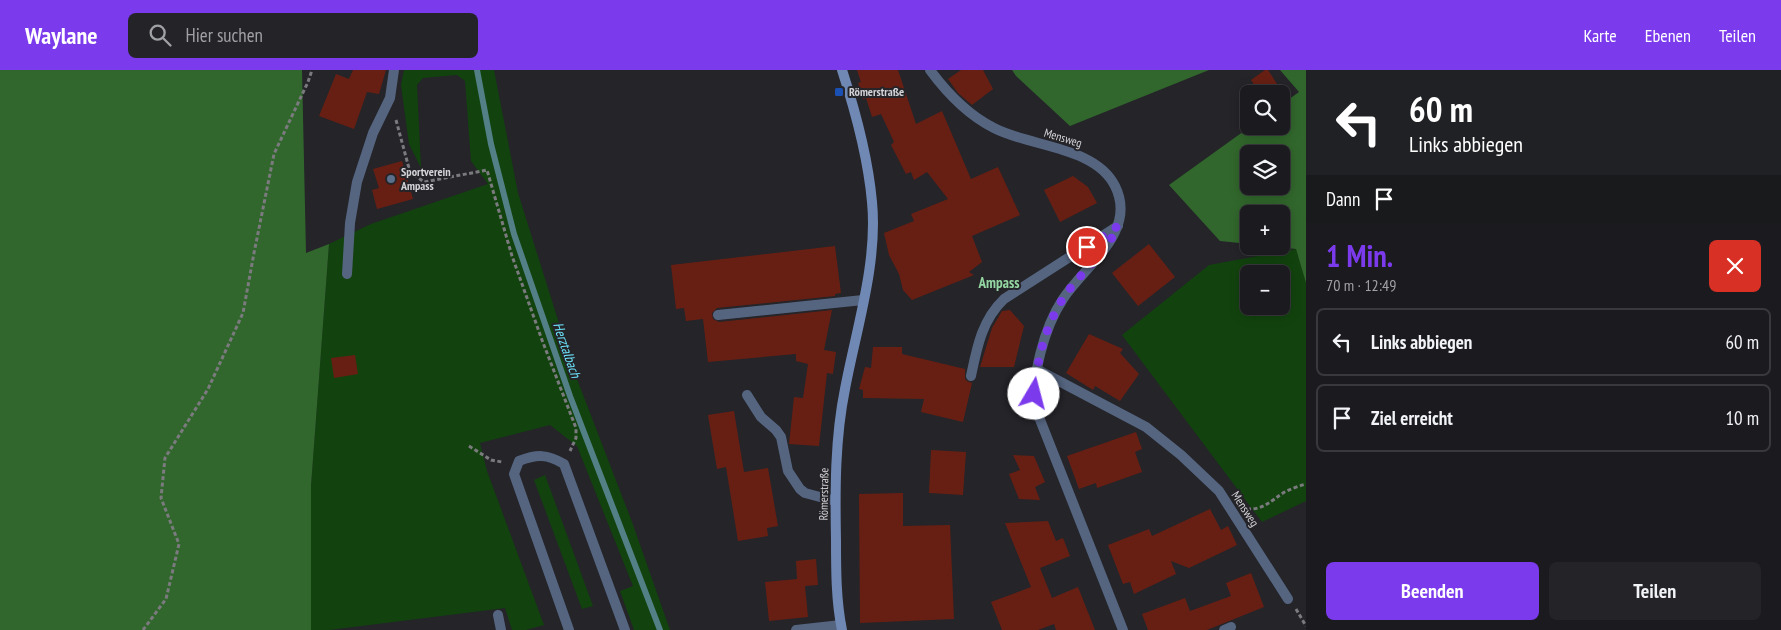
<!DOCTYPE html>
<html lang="de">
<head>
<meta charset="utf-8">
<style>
  :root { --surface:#1b1b1f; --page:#242428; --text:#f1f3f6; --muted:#a0a1a4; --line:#39393d; --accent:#7c3aed }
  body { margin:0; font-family:"PT Sans Narrow",sans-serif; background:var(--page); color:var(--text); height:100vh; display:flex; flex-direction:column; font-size:19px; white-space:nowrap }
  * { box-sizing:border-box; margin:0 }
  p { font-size:16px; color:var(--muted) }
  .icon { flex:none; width:28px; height:28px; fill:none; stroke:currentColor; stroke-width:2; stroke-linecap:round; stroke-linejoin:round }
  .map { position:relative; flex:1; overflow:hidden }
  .drawer { display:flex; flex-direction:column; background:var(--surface); width:475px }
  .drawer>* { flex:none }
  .top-card { background:#202124; color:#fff; overflow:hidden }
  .buttons { position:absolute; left:1240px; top:15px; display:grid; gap:10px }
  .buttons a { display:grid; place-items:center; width:50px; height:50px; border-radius:8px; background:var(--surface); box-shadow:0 2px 12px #0003,0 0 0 1px var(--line); font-size:25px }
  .pin { position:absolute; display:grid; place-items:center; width:42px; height:42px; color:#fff; margin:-21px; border:2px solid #fff; border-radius:50%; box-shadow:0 1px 5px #0007 }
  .me { position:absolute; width:55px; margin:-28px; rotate:8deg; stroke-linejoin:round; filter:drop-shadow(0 0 4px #0008) }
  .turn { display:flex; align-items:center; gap:18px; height:105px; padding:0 20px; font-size:22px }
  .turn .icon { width:65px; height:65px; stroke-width:2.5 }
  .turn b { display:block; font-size:35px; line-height:42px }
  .then { display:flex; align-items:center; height:48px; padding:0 20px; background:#0003; gap:10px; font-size:19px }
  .round { display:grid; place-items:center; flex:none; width:52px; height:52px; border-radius:8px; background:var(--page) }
  .head { display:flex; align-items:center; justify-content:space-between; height:85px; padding:0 20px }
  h1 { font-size:30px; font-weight:700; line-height:38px; color:var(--accent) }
  .cta { display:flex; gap:10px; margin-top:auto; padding:10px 20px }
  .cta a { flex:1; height:58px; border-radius:8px; background:var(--accent); color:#fff; font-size:20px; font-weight:700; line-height:58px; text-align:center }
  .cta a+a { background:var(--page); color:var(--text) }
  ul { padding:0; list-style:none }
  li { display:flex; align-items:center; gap:15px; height:68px; margin:0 10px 8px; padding:0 10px; border:2px solid var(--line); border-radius:8px }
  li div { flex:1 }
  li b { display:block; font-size:19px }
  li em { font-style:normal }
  header { display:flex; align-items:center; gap:30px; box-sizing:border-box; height:70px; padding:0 25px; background:var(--accent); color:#fff }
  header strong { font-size:24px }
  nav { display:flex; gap:28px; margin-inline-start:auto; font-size:18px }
  .search { width:350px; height:45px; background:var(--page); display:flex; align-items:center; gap:12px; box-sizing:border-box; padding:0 18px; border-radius:8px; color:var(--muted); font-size:19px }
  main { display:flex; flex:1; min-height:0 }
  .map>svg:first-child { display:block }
  .green { fill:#12430e; fill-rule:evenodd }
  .forest { fill:#31672c; fill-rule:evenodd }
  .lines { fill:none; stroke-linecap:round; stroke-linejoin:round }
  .stream { stroke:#537f87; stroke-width:6 }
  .building { fill:#681f13 }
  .path { stroke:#7b7b7f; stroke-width:3; stroke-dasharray:4 2.5; stroke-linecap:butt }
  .lane { stroke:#556580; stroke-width:10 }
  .street { stroke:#556580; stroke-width:10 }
  .secondary { stroke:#7088b4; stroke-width:10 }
  .route { stroke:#7c3aed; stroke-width:9; stroke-dasharray:0 16.2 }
  .transit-dot { fill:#1a4fb4; stroke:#242429; stroke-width:2 }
  .service-dot { fill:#5c6f8a; stroke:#242429; stroke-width:2 }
  .labels { text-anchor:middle; stroke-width:4; stroke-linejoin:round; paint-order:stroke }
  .poi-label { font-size:12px; font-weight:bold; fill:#d4d4d7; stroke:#242429; text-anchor:start }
  .street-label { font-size:12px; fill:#d4d4d7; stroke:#242429 }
  .water-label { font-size:14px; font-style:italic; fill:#6be0f6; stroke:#242429 }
  .quarter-label { font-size:15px; font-weight:bold; fill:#94d7a2; stroke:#242429 }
</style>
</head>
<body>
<header>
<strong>Waylane</strong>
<div class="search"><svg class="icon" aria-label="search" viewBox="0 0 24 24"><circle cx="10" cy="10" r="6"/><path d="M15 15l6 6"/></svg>Hier suchen</div>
<nav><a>Karte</a><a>Ebenen</a><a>Teilen</a></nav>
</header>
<main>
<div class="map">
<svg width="1306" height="560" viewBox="0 0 1306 560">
  <rect width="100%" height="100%" fill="#242429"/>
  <!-- green -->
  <g class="green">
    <path d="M 404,0 L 494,0 L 518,123 L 575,304 L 632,452 L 670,560 L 634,560 L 620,521 L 633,516 L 577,376 L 550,355 L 480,373 L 487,401 L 544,555 L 526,560 L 512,560 L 505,538 L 329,560 L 311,560 L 311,416 L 329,174 L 371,154 L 488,114 L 471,91 L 465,11 L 457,5 L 423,8 L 417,15 L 421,98 L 409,74 L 401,15 Z"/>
    <path d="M 1296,179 L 1306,213 L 1306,431 L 1262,452 L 1122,265 L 1209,195 ZM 1249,204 L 1281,204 L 1281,236 L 1249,236 Z"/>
    <path d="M 545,405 L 593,536 L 582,539 L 534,410 Z"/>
  </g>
  <!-- forest -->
  <g class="forest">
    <path d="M 0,0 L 302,0 L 306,183 L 329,174 L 311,416 L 311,560 L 0,560 Z"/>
    <path d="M 1012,0 L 1209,0 L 1070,56 L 1016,6 Z"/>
    <path d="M 1280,0 L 1306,0 L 1306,213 L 1296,179 L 1270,176 L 1281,176 L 1281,144 L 1249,144 L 1249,174 L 1220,171 L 1169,115 L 1251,56 L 1281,56 L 1281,35 L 1299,22 ZM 1249,84 L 1281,84 L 1281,116 L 1249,116 Z"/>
  </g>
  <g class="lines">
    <!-- stream -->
    <path class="stream" d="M 477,0 L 491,74 L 514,164 L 570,326 L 660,560"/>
  </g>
  <!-- building -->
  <g class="building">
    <path d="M 353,0 L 386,0 L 379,24 L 367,22 L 354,59 L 319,46 L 336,4 L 349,9 Z"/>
    <path d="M 857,0 L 898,0 L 916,54 L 942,41 L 971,109 L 998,97 L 1020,145 L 972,166 L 982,192 L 969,202 L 974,205 L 912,230 L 903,220 L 899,204 L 889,185 L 884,163 L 914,151 L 911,144 L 948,129 L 927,102 L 914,110 L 911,102 L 906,104 L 891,75 L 894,72 L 881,44 L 872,47 L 866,28 L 863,29 L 858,13 L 861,12 Z"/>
    <path d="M 961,0 L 983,0 L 993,19 L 972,35 L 958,23 L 948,9 Z"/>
    <path d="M 1265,0 L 1268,0 L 1277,14 L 1263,24 L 1260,24 L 1251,10 Z"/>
    <path d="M 402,91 L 413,129 L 377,139 L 372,120 L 379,118 L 373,99 Z"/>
    <path d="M 1073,106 L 1088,117 L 1097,133 L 1060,152 L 1044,120 Z"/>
    <path d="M 1149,174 L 1175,207 L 1138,236 L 1112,203 Z"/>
    <path d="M 835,176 L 841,223 L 835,224 L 835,226 L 717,238 L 712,243 L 713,249 L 719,252 L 832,240 L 824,280 L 836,282 L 833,304 L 827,303 L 819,376 L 789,374 L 794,327 L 803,328 L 808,294 L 796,291 L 796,284 L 708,292 L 703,249 L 686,251 L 684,238 L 676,239 L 671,195 Z"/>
    <path d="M 1010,240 L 1024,256 L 1014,297 L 980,297 L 992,258 L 1002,241 Z"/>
    <path d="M 1089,264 L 1123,279 L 1120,283 L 1139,304 L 1120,331 L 1095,316 L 1093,320 L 1066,303 Z"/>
    <path d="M 873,277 L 902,277 L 902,284 L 965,299 L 965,309 L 967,311 L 972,313 L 963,352 L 921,342 L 924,329 L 863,328 L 863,320 L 859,319 L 865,297 L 871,298 Z"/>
    <path d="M 355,285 L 358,304 L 334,308 L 331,288 Z"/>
    <path d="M 734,341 L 744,402 L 768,398 L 778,456 L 767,458 L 768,466 L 738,471 L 726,397 L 717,399 L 708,345 Z"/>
    <path d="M 1136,362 L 1142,379 L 1135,382 L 1142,402 L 1097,418 L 1096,413 L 1079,419 L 1067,386 Z"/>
    <path d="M 931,380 L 966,382 L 963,425 L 929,423 Z"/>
    <path d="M 1013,385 L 1034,386 L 1045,412 L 1035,417 L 1040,430 L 1019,429 L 1009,404 L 1020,400 Z"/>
    <path d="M 903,423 L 903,456 L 950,455 L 954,549 L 860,553 L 859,424 Z"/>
    <path d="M 1210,439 L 1221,460 L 1228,456 L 1237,475 L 1189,498 L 1171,491 L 1176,504 L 1134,524 L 1130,512 L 1123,514 L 1108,475 L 1149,459 L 1152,466 Z"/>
    <path d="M 1048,451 L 1056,471 L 1063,468 L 1070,486 L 1040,498 L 1052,528 L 1078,517 L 1095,560 L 1056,560 L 1054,554 L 1038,560 L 1002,560 L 991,532 L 1031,517 L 1005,453 Z"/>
    <path d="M 816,489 L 818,515 L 805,516 L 808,547 L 769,551 L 765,512 L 797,509 L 796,491 Z"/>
    <path d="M 1251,503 L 1264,537 L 1207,560 L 1148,560 L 1142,544 L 1185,528 L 1190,541 L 1231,526 L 1226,513 Z"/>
  </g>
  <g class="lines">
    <!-- path -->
    <g class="path">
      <path d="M 396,50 L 410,102 L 424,112 L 487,100 L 512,186 L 542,270 L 576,358 L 576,368 L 570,381"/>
      <path d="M 469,376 L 491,390 L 502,392"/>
      <path d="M 1247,439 C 1263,440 1271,431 1283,423 C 1290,419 1299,416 1306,414"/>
      <path d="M 1296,539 L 1306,556"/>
      <path d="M 143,560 L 166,529 L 179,474 L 161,428 L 165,388 L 208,319 L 243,243 L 254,183 L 274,84 L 308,12 L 312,0"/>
    </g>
    <!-- lane -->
    <g class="lane">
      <path d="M 718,245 L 863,230"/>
      <path d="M 971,306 C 977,277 982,250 1004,229 L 1118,156"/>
      <path d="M 747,325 L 761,347 L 776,360 L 781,367 L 788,401 L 800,419 L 805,423 L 835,431"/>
      <path d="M 498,545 L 501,560"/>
      <path d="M 1224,560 L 1231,557"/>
    </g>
    <!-- street -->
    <g class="street">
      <path d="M 930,0 C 947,23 968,45 994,58 C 1030,77 1095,76 1115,116 C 1138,162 1085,195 1063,229 C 1045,256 1029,310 1037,342 L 1123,560"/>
      <path d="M 347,204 L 350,153 L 357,112 L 373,63 L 390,28 L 394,0"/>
      <path d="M 1038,300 L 1146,357 L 1181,385 L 1219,421 L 1288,529"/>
      <path d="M 569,560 L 514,404 L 519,391 C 537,384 547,384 564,394 L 625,560"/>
      <path d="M 796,560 L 841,555"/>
    </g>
    <!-- secondary -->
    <path class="secondary" d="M 842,560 C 836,531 836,499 836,470 C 835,420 835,368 845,319 C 856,260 878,193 872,132 C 868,87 856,43 842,0"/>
  </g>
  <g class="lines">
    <!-- route -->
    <path class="route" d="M 1034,324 C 1037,288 1047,249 1069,220 C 1085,199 1107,181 1118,156 L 1087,177"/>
  </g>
  <!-- markers -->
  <rect class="transit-dot" x="834" y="17" width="10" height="10" rx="2.5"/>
  <circle class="service-dot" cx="391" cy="109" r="5"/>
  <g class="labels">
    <!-- poi labels -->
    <g class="poi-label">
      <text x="849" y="26">Römerstraße</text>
      <text x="401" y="106">Sportverein<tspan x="401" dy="14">Ampass</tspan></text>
    </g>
    <!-- street labels -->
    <g class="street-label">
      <text transform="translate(1063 68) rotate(17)" y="4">Mensweg</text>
      <text transform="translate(824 424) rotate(-89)" y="4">Römerstraße</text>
      <text transform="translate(1245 439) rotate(57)" y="4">Mensweg</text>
    </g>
    <!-- water labels -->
    <g class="water-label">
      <text transform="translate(567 280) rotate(71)" y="5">Herztalbach</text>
    </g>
    <!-- quarter labels -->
    <g class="quarter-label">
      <text x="999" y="218">Ampass</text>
    </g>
  </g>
</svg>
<div class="buttons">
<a><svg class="icon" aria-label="search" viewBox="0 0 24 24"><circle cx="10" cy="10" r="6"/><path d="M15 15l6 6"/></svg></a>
<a><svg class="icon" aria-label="layers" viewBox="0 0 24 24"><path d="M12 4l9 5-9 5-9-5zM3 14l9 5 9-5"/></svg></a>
<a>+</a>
<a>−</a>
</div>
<div class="pin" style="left:1087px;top:177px;background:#d93025"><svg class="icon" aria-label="arrive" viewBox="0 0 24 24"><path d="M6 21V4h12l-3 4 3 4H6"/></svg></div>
<svg class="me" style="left:1034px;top:324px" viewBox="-20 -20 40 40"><circle r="19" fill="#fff"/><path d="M0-13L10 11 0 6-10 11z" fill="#7c3aed"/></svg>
</div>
<section class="drawer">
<div class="top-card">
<div class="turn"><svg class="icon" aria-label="left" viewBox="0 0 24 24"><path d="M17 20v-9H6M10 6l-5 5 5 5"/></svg><div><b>60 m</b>Links abbiegen</div></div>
<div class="then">Dann<svg class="icon" aria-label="arrive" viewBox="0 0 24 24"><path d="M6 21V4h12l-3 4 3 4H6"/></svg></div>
</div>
<div class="head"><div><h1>1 Min.</h1><p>70 m · 12:49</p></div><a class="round" style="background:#d93025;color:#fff"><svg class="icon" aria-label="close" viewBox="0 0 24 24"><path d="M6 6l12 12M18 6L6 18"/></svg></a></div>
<ul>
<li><svg class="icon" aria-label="left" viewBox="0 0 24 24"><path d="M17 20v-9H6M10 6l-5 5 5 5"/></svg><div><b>Links abbiegen</b></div><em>60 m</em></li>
<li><svg class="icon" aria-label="arrive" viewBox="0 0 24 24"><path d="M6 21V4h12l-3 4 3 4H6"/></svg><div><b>Ziel erreicht</b></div><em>10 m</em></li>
</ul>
<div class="cta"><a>Beenden</a><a>Teilen</a></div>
</section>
</main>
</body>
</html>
